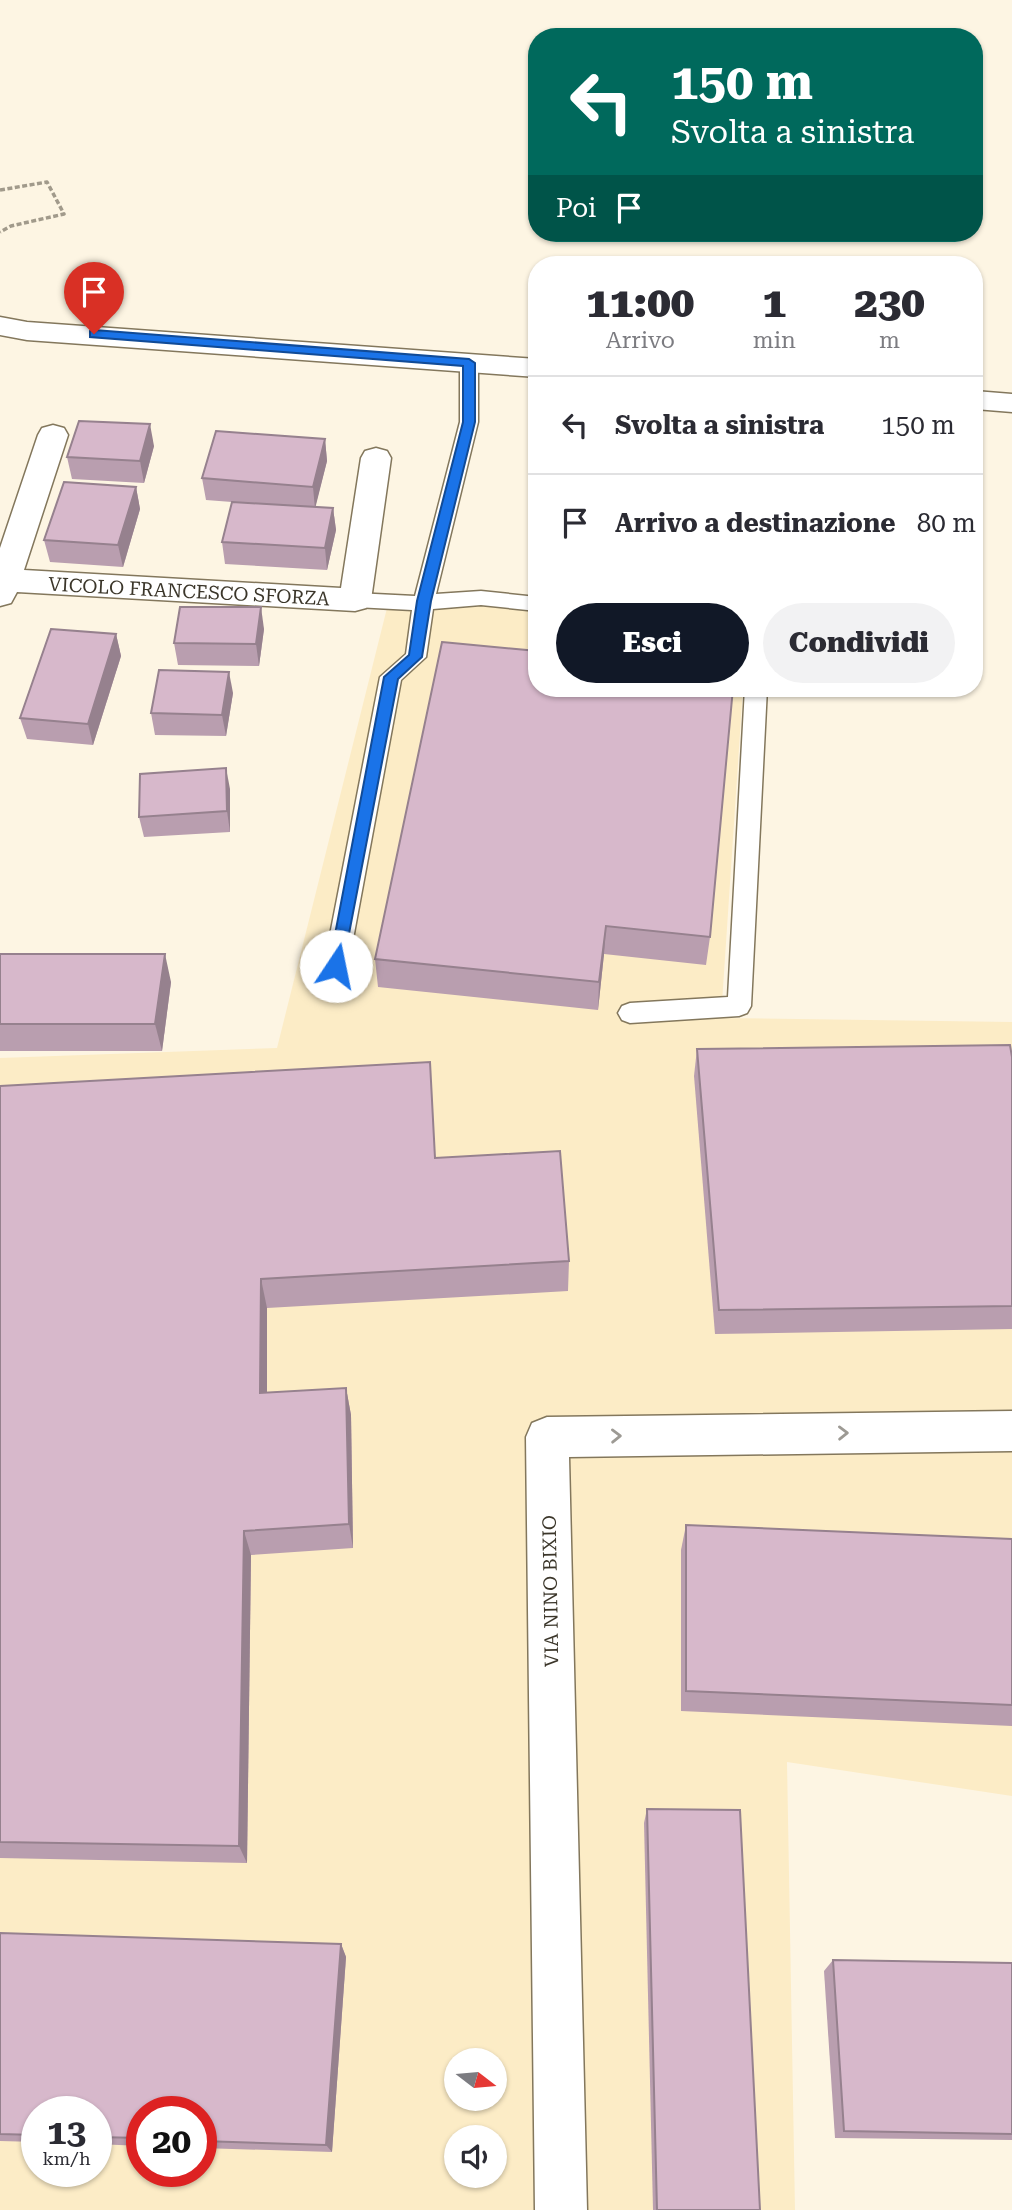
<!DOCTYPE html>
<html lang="it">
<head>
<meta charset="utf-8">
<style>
  :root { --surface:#fff; --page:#f2f2f3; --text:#2b2b33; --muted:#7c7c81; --line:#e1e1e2; --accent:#111827 }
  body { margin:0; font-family:"Roboto Serif",serif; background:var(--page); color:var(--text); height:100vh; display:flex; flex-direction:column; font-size:26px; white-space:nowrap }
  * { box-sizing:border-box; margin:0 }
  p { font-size:23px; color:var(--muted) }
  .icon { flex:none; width:38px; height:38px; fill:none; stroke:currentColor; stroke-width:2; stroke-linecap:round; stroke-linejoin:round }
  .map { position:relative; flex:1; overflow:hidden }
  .details { position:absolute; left:528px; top:256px; width:455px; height:441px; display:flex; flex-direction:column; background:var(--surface); border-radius:28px; box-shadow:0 2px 5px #0004 }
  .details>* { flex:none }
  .guide { position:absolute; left:528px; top:28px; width:455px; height:214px; border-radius:28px; box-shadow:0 2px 5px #0004; background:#00695c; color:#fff; overflow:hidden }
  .needle { width:46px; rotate:106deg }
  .controls { position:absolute; left:444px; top:2048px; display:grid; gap:14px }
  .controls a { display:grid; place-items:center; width:63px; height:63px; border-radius:50%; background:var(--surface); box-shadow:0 2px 5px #0004; font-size:35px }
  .speed { position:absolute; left:21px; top:2096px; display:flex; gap:14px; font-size:35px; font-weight:700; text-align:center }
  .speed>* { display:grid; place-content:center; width:91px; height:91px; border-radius:50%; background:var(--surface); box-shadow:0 2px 5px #0004; line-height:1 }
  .speed small { font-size:18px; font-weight:400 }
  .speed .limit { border:10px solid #d22; background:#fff; color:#111 }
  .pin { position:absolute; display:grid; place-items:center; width:60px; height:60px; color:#fff; margin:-72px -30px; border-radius:50% 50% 50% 0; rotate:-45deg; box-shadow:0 0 7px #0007 }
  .pin .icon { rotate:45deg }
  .me { position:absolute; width:77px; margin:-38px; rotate:11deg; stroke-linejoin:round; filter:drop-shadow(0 0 5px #0008) }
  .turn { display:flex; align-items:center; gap:24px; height:147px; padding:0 28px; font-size:32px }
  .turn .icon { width:91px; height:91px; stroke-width:2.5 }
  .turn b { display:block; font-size:49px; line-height:60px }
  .then { display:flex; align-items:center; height:66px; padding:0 28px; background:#0003; gap:14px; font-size:26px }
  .eta { display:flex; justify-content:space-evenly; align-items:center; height:119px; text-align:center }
  .eta b { font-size:42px; font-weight:800; line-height:49px }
  .primary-button { display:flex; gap:14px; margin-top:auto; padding:14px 28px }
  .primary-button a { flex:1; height:80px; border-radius:42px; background:var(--accent); color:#fff; font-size:28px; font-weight:800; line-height:80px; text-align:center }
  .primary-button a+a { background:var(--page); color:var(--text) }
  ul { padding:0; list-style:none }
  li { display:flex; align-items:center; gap:21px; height:98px; padding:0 28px; border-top:2px solid var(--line) }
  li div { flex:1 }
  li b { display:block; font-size:26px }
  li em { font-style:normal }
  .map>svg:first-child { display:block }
  .built { fill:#fcecc6; fill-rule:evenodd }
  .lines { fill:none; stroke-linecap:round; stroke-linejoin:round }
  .service-casing { stroke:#83775c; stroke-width:3 }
  .minor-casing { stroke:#83775c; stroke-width:3 }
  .tertiary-casing { stroke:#83775c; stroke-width:3 }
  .path { stroke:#a19a8b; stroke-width:3.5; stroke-dasharray:5 2.5; stroke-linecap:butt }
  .service { fill:#fff; fill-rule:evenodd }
  .minor { fill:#fff; fill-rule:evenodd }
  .tertiary { fill:#fff; fill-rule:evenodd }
  .wall { fill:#b99eaf }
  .shaded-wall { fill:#96818e }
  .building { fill:#d7b8cb; stroke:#96818e; stroke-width:2 }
  .oneway { stroke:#9d9a94 }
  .route { fill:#1a73e8; stroke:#114b97; stroke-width:2 }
  .labels { text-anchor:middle; stroke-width:5; stroke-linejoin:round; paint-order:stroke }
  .street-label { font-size:19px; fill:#3b362a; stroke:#fff }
</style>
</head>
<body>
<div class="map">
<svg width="1012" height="2210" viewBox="0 0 1012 2210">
  <rect width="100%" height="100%" fill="#fdf5e3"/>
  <!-- built -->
  <path class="built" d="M 390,596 L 537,609 L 537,688 L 743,688 L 721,1018 L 1012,1022 L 1012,1796 L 787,1762 L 795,2210 L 0,2210 L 0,1058 L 277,1048 ZM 457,2060 L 495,2060 L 495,2098 L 457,2098 ZM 37,2112 L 96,2112 L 96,2172 L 37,2172 ZM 142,2112 L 201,2112 L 201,2172 L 142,2172 ZM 457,2137 L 495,2137 L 495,2175 L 457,2175 Z"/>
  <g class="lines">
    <!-- service casing -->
    <g class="service-casing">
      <g id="service">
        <path d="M 469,357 L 478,363 L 478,422 L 436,594 L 481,591 L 537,597 L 537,611 L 481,605 L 433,609 L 426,657 L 401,680 L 348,966 L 344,973 L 336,975 L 328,973 L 324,966 L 380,677 L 406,654 L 412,610 L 355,607 L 345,600 L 355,593 L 415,596 L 460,422 L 460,363 Z"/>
        <path d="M 745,688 L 767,688 L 751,1006 L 747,1013 L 739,1016 L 630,1023 L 622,1020 L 618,1013 L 622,1006 L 630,1003 L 728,997 Z"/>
      </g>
    </g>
    <!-- minor casing -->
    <g class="minor-casing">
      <g id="minor">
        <path d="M 53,425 L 64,428 L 68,435 L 24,570 L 341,588 L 361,458 L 365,451 L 376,448 L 387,451 L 391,458 L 371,600 L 366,608 L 355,611 L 17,592 L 11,603 L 0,606 L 0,548 L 38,435 L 42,428 Z"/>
        <path d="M 1012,1411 L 1012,1451 L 569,1457 L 587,2210 L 535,2210 L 526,1437 L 532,1423 L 547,1417 Z"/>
      </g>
    </g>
    <!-- tertiary casing -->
    <g class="tertiary-casing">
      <g id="tertiary">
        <path d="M 0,317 L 27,322 L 537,359 L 537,377 L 27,340 L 0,335 Z"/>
        <path d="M 975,391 L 1012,394 L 1012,412 L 975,409 Z"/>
      </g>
    </g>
    <!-- path -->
    <path class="path" d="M 0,190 L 47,182 L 64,214 L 11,226 L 0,232"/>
    <!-- service -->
    <use href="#service" class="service"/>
    <!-- minor -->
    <use href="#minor" class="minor"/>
    <!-- tertiary -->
    <use href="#tertiary" class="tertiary"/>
  </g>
  <!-- wall -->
  <g class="wall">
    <path d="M 325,439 L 327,461 L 315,507 L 333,508 L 336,530 L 327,570 L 225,564 L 222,542 L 232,502 L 206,500 L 202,478 Z"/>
    <path d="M 154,446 L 144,483 L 72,479 L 67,457 Z"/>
    <path d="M 136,487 L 140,509 L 123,567 L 50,562 L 44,540 Z"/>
    <path d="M 264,629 L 259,666 L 178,665 L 174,643 Z"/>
    <path d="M 116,634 L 121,656 L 93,745 L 27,739 L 20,718 Z"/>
    <path d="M 537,651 L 710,937 L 706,965 L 604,954 L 598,1010 L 378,987 L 375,959 Z"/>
    <path d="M 233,693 L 226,736 L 155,735 L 151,713 Z"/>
    <path d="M 230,789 L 230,832 L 144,837 L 139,817 Z"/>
    <path d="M 0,954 L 171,982 L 162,1051 L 0,1051 Z"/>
    <path d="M 697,1049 L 1012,1057 L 1012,1329 L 715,1334 L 694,1076 Z"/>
    <path d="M 0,1086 L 435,1158 L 569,1261 L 568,1291 L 267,1308 L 267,1393 L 346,1388 L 351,1415 L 353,1548 L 251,1555 L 247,1863 L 0,1858 Z"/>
    <path d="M 686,1525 L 1012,1539 L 1012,1726 L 681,1711 L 681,1550 Z"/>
    <path d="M 647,1809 L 760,2210 L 653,2210 L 644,1823 Z"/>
    <path d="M 0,1933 L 341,1944 L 346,1957 L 332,2152 L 201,2148 L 201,2112 L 142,2112 L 142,2146 L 96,2144 L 96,2112 L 37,2112 L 37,2142 L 0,2141 Z"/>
    <path d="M 833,1960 L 1012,1963 L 1012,2140 L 835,2138 L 824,1971 Z"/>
  </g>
  <!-- shaded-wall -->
  <g class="shaded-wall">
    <path d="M 150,424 L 154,446 L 144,483 L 140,461 Z"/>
    <path d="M 325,439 L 327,461 L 315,509 L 313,487 Z"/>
    <path d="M 136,487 L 140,509 L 123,567 L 118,545 Z"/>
    <path d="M 333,508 L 336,530 L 327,570 L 325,548 Z"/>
    <path d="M 261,607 L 264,629 L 259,666 L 256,644 Z"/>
    <path d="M 116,634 L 121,656 L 93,745 L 88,724 Z"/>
    <path d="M 229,672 L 233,693 L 226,736 L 222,715 Z"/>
    <path d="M 226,768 L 230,789 L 230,832 L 227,811 Z"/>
    <path d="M 606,926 L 604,954 L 598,1010 L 599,982 Z"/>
    <path d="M 165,954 L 171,982 L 162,1051 L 155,1024 Z"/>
    <path d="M 261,1279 L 267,1308 L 267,1420 L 260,1393 Z"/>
    <path d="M 346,1388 L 351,1415 L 353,1548 L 349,1524 Z"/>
    <path d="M 244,1531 L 251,1555 L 247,1863 L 239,1846 Z"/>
    <path d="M 341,1944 L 346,1957 L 332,2152 L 326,2145 Z"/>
  </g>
  <!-- building -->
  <g class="building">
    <path d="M 79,421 L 150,424 L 140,461 L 67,457 Z"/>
    <path d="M 216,431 L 325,439 L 313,487 L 202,478 Z"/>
    <path d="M 64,482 L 136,487 L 118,545 L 44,540 Z"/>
    <path d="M 232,502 L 333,508 L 325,548 L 222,542 Z"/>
    <path d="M 180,607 L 261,607 L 256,644 L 174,643 Z"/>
    <path d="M 51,629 L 116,634 L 88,724 L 20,718 Z"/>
    <path d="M 442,642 L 537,651 L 537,688 L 733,688 L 710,937 L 606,926 L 599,982 L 375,959 Z"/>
    <path d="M 159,670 L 229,672 L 222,715 L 151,713 Z"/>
    <path d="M 226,768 L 227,811 L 139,817 L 140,774 Z"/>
    <path d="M 0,954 L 165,954 L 155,1024 L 0,1024 Z"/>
    <path d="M 1010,1045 L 1012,1057 L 1012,1306 L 719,1310 L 697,1049 Z"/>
    <path d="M 430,1062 L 435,1158 L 560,1151 L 569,1261 L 261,1279 L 260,1393 L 346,1388 L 349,1524 L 244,1531 L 239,1846 L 0,1842 L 0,1086 Z"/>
    <path d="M 686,1525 L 1012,1539 L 1012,1705 L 686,1691 Z"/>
    <path d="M 647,1809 L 740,1810 L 760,2210 L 657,2210 Z"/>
    <path d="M 0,1933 L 341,1944 L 326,2145 L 201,2141 L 201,2112 L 142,2112 L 142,2138 L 96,2137 L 96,2112 L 37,2112 L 37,2135 L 0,2134 Z"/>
    <path d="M 833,1960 L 1012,1963 L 1012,2134 L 844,2131 Z"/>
  </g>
  <!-- one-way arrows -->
  <defs><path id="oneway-chevron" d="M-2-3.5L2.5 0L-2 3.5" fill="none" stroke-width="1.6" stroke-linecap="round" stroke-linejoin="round" transform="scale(1.75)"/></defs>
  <g class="oneway">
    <use href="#oneway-chevron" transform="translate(843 1433) rotate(-1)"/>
    <use href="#oneway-chevron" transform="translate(616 1436) rotate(-1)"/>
  </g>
  <!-- route -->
  <path class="route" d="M 94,330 L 469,359 L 475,363 L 475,422 L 431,601 L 422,657 L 398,679 L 342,970 L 336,972 L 329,966 L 384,677 L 409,655 L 417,601 L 463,422 L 463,366 L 90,337 L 90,331 Z"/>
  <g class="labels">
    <!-- street labels -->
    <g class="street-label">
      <text transform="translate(189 591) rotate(3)" y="7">VICOLO FRANCESCO SFORZA</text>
      <text transform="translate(550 1591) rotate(-91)" y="7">VIA NINO BIXIO</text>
    </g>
  </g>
</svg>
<div class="controls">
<a><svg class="needle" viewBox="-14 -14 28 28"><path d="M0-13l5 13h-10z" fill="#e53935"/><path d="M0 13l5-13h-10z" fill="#7c7c81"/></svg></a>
<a><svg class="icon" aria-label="sound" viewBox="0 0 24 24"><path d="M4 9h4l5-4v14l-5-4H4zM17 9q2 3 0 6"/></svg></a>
</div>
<div class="speed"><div>13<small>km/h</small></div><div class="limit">20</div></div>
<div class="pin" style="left:94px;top:334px;background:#d93025"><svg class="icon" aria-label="arrive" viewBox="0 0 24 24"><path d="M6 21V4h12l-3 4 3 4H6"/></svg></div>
<svg class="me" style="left:336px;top:966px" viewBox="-20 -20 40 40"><circle r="19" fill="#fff"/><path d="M0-13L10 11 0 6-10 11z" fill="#1a73e8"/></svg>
<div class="guide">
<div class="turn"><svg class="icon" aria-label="left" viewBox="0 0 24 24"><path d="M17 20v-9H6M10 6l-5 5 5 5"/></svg><div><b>150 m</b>Svolta a sinistra</div></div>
<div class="then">Poi<svg class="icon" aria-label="arrive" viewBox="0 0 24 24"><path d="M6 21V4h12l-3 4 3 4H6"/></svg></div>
</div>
<section class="details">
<div class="eta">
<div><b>11:00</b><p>Arrivo</p></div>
<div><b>1</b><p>min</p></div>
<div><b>230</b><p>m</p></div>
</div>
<ul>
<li><svg class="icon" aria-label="left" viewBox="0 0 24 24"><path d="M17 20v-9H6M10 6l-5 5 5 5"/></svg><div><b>Svolta a sinistra</b></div><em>150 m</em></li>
<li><svg class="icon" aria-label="arrive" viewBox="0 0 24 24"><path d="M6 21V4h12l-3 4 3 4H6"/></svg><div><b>Arrivo a destinazione</b></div><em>80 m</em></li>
</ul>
<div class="primary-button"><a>Esci</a><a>Condividi</a></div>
</section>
</div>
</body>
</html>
